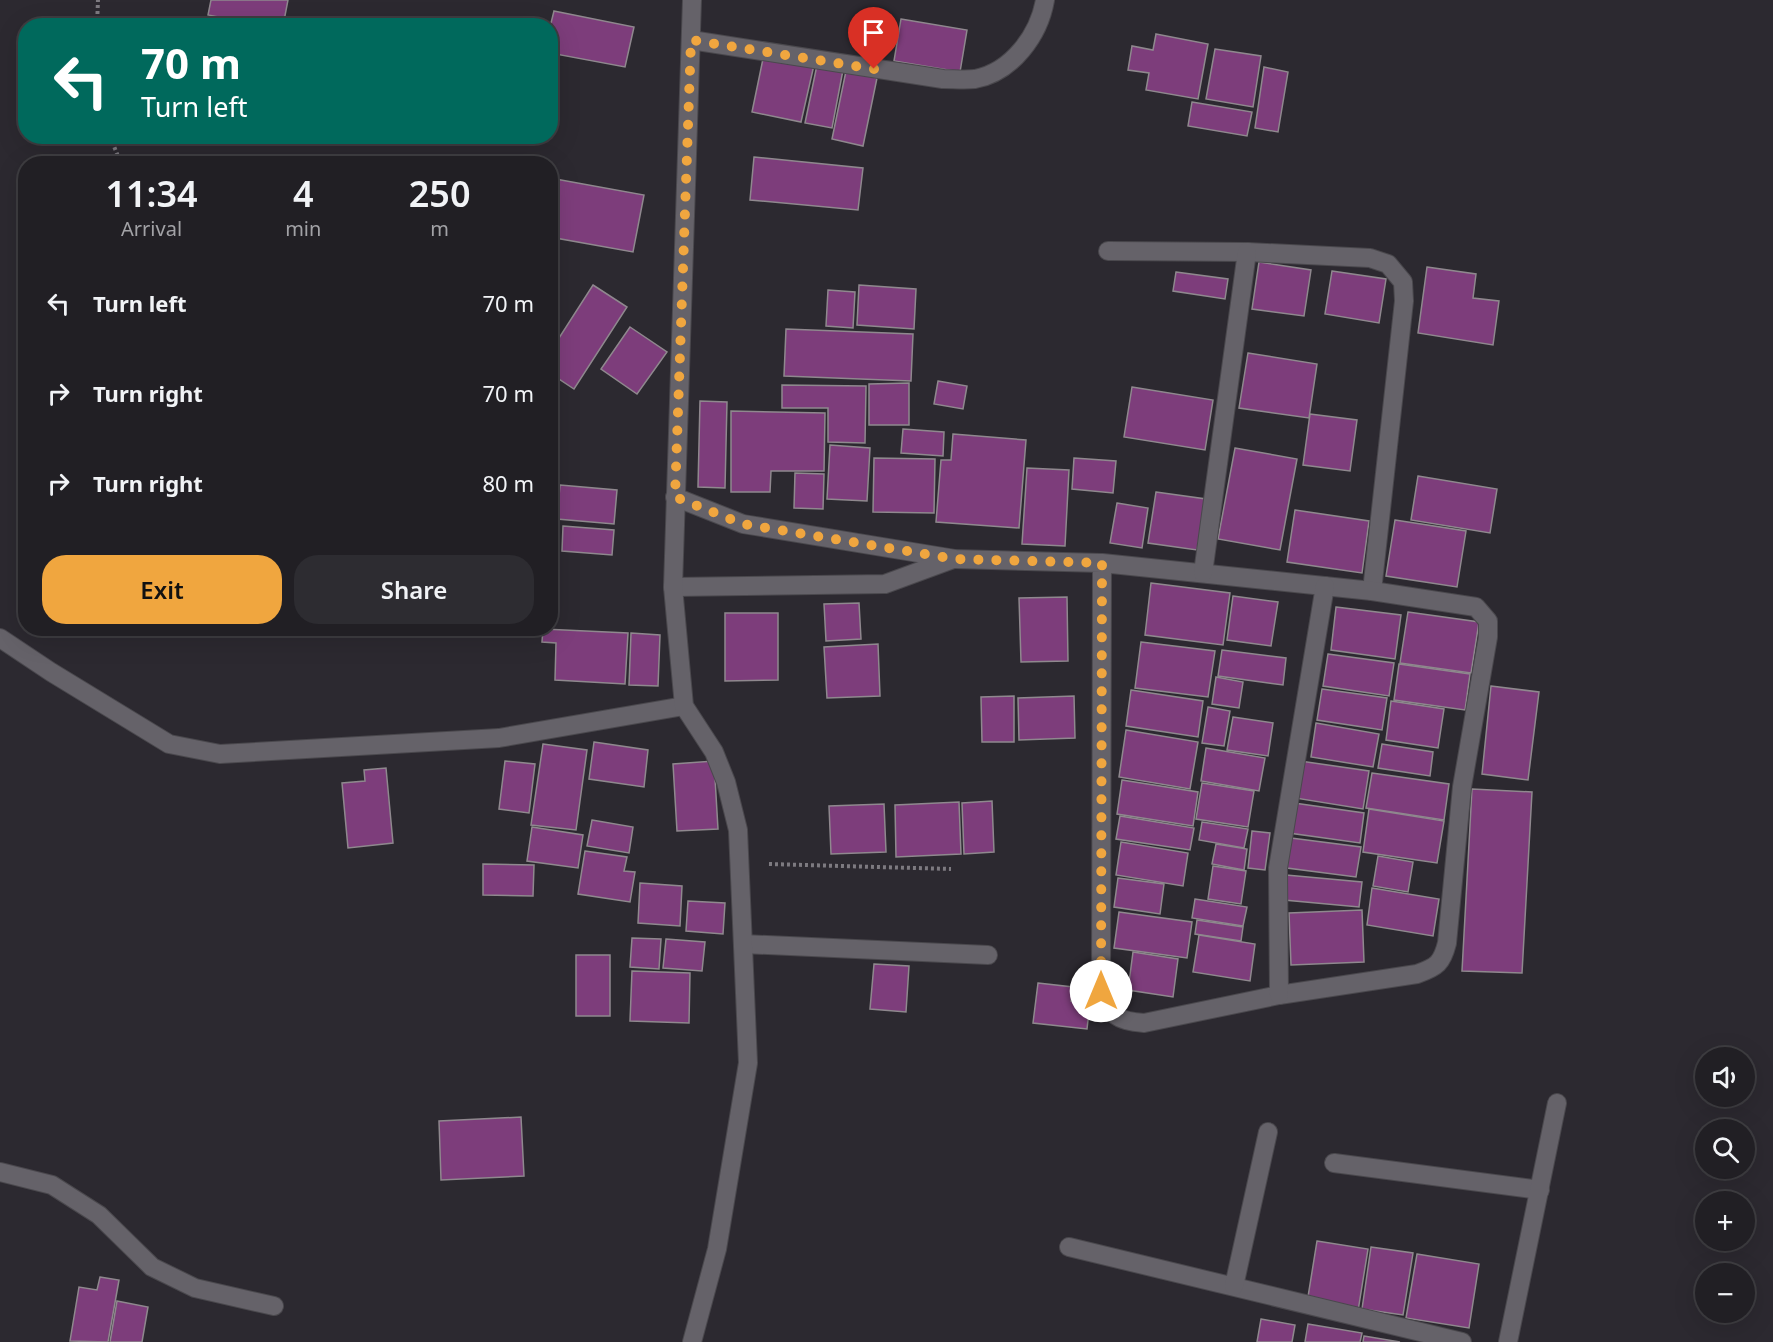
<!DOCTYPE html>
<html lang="en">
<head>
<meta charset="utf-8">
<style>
  :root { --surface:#211f24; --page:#2d2c31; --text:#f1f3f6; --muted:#a2a2a6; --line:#3e3d41; --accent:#f0a63f }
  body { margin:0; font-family:"Noto Sans",sans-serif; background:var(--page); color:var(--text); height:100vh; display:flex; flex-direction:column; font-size:22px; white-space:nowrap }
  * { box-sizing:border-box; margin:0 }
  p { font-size:20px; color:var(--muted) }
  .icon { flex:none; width:33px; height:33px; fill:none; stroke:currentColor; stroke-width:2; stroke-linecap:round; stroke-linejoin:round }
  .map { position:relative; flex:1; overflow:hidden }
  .panel { position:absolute; left:18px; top:156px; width:540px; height:480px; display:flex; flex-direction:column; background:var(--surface); border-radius:24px; box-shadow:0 6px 24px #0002,0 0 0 2px var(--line) }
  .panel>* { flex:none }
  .guide { position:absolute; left:18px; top:18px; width:540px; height:126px; border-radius:24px; box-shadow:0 6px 24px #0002,0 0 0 2px var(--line); background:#00695c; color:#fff; overflow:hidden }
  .buttons { position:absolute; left:1695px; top:1047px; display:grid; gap:12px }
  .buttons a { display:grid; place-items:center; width:60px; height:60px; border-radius:50%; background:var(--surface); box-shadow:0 6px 24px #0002,0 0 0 2px var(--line); font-size:30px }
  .pin { position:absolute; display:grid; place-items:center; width:51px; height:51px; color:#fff; margin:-62px -26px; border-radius:50% 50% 50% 0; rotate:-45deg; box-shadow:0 0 6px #0007 }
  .pin .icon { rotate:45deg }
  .me { position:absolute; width:66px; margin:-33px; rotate:0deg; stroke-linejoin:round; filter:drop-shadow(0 0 4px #0008) }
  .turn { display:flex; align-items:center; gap:21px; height:126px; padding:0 24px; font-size:27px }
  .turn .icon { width:78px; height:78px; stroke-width:2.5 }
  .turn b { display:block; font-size:42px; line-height:51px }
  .eta { display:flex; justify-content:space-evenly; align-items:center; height:102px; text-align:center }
  .eta b { font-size:36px; font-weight:600; line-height:42px }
  .cta { display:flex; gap:12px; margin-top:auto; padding:12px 24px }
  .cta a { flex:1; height:69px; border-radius:24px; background:var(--accent); color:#111; font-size:24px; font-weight:600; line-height:69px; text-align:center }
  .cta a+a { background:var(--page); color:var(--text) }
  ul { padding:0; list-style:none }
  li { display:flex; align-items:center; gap:18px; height:90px; padding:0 24px }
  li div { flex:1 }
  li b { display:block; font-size:22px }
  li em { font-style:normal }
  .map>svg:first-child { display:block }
  .building { fill:#7d3d7b; stroke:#8f888e; stroke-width:1.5 }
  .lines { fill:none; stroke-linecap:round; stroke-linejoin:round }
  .street-casing { stroke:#4a484d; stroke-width:20 }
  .path { stroke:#7d7a80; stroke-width:4; stroke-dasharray:3 3; stroke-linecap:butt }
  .street { stroke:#656269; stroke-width:18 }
  .route { stroke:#f0a63f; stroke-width:10; stroke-dasharray:0 18 }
</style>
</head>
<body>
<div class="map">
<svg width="1773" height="1342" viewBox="0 0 1773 1342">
  <rect width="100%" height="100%" fill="#2c2930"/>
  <!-- building -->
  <g class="building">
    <path d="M 211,0 L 288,0 L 283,26 L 265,26 L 208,15 Z"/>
    <path d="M 554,11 L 634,27 L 625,67 L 550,53 L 550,27 Z"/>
    <path d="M 901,19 L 967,30 L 960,72 L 894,61 Z"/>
    <path d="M 1156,34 L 1208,44 L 1198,99 L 1146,90 L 1149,73 L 1128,70 L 1132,46 L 1153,50 Z"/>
    <path d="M 1215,49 L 1261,56 L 1253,107 L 1206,99 Z"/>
    <path d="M 764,54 L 814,65 L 801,122 L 752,112 Z"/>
    <path d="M 817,65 L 843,70 L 832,128 L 805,123 Z"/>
    <path d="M 1264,67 L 1288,72 L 1278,132 L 1255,128 Z"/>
    <path d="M 846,71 L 877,78 L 863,146 L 832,139 Z"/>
    <path d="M 1192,102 L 1252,112 L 1247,136 L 1188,126 Z"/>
    <path d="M 754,157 L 863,168 L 858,210 L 750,200 Z"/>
    <path d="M 550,178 L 644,195 L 633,252 L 550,237 Z"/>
    <path d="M 1259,262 L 1311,270 L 1304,316 L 1252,309 Z"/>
    <path d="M 1427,267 L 1476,274 L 1473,298 L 1499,301 L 1493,345 L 1418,333 Z"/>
    <path d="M 1332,271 L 1386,279 L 1379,323 L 1325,314 Z"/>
    <path d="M 1176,272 L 1228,279 L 1225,299 L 1173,291 Z"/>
    <path d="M 593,285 L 627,307 L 574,389 L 550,373 L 550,352 Z"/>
    <path d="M 859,285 L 916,289 L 914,329 L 857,325 Z"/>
    <path d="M 828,290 L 855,292 L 853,328 L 826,326 Z"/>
    <path d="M 630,327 L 667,352 L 637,394 L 601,369 Z"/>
    <path d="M 786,329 L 913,334 L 911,381 L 784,376 Z"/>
    <path d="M 1248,353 L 1317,364 L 1309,418 L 1239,408 Z"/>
    <path d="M 938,381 L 967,386 L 963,409 L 934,404 Z"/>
    <path d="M 909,383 L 909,425 L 869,425 L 869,384 Z"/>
    <path d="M 782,385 L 866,386 L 865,443 L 828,442 L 828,408 L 782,408 Z"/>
    <path d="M 1132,387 L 1213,400 L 1205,450 L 1124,437 Z"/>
    <path d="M 700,401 L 727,402 L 725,488 L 698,487 Z"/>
    <path d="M 731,411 L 825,413 L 824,471 L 771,471 L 770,492 L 731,492 Z"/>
    <path d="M 1310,414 L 1357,420 L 1350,471 L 1303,465 Z"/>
    <path d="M 903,429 L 944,432 L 943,456 L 901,453 Z"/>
    <path d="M 953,434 L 1026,440 L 1019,528 L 936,522 L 941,460 L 951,460 Z"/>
    <path d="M 830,445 L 870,448 L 867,501 L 827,499 Z"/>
    <path d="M 1235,448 L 1297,459 L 1280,550 L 1218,539 Z"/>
    <path d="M 874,458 L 935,459 L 934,513 L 873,512 Z"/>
    <path d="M 1074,458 L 1116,461 L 1113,493 L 1072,489 Z"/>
    <path d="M 1027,468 L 1069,470 L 1065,546 L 1022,544 Z"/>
    <path d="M 795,473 L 824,474 L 823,509 L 794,508 Z"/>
    <path d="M 1418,476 L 1497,489 L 1490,533 L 1411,520 Z"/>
    <path d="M 560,485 L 617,490 L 614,524 L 557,519 Z"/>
    <path d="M 1156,492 L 1206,499 L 1197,550 L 1148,543 Z"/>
    <path d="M 1117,503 L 1148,508 L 1142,548 L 1110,543 Z"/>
    <path d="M 1295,510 L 1369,521 L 1362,573 L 1287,562 Z"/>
    <path d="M 1395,520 L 1466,531 L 1457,587 L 1386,576 Z"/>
    <path d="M 563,526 L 614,530 L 612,555 L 562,551 Z"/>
    <path d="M 1151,583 L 1230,593 L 1223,645 L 1145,635 Z"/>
    <path d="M 1233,596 L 1278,602 L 1271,646 L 1227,640 Z"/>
    <path d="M 1067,597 L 1068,661 L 1021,662 L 1019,598 Z"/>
    <path d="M 859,603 L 861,639 L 826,641 L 824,604 Z"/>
    <path d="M 1336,607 L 1401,615 L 1395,659 L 1331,650 Z"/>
    <path d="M 1408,612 L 1479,622 L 1471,673 L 1400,663 Z"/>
    <path d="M 725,613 L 778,613 L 778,680 L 725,681 Z"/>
    <path d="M 543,629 L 628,633 L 625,684 L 555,680 L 556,643 L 542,642 Z"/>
    <path d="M 631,633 L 660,635 L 658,686 L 629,685 Z"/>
    <path d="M 1141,642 L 1215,651 L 1208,697 L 1135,688 Z"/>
    <path d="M 878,644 L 880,696 L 827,698 L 824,647 Z"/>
    <path d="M 1222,650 L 1286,658 L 1283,685 L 1218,676 Z"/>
    <path d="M 1328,654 L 1394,663 L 1389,696 L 1323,686 Z"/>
    <path d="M 1399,664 L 1470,674 L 1465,710 L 1394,700 Z"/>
    <path d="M 1216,677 L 1243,682 L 1239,708 L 1212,704 Z"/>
    <path d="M 1491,686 L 1539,692 L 1528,780 L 1482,774 Z"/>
    <path d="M 1322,689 L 1387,698 L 1382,730 L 1317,720 Z"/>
    <path d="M 1131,690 L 1203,701 L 1198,737 L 1126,726 Z"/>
    <path d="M 1014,696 L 1014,742 L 982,742 L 981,697 Z"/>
    <path d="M 1074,696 L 1075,738 L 1019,740 L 1018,698 Z"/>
    <path d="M 1391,701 L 1444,709 L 1438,748 L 1386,740 Z"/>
    <path d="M 1208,707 L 1230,711 L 1224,746 L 1202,743 Z"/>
    <path d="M 1233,717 L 1273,723 L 1268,756 L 1227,750 Z"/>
    <path d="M 1316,723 L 1379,734 L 1373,767 L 1311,757 Z"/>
    <path d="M 1126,730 L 1198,742 L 1190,789 L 1119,777 Z"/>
    <path d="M 594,742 L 648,750 L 644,787 L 589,779 Z"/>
    <path d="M 543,744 L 587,750 L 576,830 L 531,825 Z"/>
    <path d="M 1382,744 L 1433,752 L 1430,776 L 1378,768 Z"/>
    <path d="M 1206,748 L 1265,758 L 1259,791 L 1201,781 Z"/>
    <path d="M 505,761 L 535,764 L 529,813 L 499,809 Z"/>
    <path d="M 714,761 L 718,829 L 677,831 L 673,764 Z"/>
    <path d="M 1300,761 L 1369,771 L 1363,809 L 1295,798 Z"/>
    <path d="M 386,768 L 393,843 L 348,848 L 342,783 L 365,781 L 364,770 Z"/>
    <path d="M 1372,773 L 1449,784 L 1444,820 L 1366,808 Z"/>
    <path d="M 1122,780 L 1198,792 L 1193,826 L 1117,814 Z"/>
    <path d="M 1202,783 L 1254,791 L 1248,827 L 1196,819 Z"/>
    <path d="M 1472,789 L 1532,792 L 1522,973 L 1462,971 Z"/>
    <path d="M 992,801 L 994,852 L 964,854 L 962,803 Z"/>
    <path d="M 959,802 L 961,854 L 896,857 L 895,805 Z"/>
    <path d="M 1294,803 L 1364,813 L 1360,843 L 1289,833 Z"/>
    <path d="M 884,804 L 886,852 L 831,854 L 829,806 Z"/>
    <path d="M 1369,809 L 1444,821 L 1437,863 L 1363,852 Z"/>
    <path d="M 1120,816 L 1194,828 L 1190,850 L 1116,839 Z"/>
    <path d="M 592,820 L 633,827 L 629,853 L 587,846 Z"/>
    <path d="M 1202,822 L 1248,829 L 1244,848 L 1199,840 Z"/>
    <path d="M 532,827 L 583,835 L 578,868 L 527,861 Z"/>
    <path d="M 1252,831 L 1270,833 L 1265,870 L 1248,868 Z"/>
    <path d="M 1291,838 L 1361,847 L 1356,877 L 1287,868 Z"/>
    <path d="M 1121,842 L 1188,853 L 1183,886 L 1116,875 Z"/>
    <path d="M 1216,844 L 1247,849 L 1244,870 L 1212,864 Z"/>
    <path d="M 585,851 L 627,857 L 624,871 L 635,872 L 630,902 L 578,894 Z"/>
    <path d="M 1378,856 L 1413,862 L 1408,892 L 1373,886 Z"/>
    <path d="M 483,864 L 534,865 L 533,896 L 483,895 Z"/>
    <path d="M 1213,866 L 1246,871 L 1241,904 L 1208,899 Z"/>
    <path d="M 1286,875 L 1362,882 L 1359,907 L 1284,900 Z"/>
    <path d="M 1118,878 L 1164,884 L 1160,914 L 1114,907 Z"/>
    <path d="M 640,883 L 682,886 L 680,926 L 638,923 Z"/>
    <path d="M 1372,888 L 1439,899 L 1433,936 L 1367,925 Z"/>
    <path d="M 1195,899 L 1247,907 L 1243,926 L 1192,918 Z"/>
    <path d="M 688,901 L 725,903 L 723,934 L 686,931 Z"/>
    <path d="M 1362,910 L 1364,962 L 1291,965 L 1289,913 Z"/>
    <path d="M 1119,912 L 1192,922 L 1187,958 L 1114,948 Z"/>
    <path d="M 1197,920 L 1243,927 L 1241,941 L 1195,934 Z"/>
    <path d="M 1199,935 L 1255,944 L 1250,981 L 1193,972 Z"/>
    <path d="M 632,938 L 661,939 L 659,969 L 630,967 Z"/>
    <path d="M 666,939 L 705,942 L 702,971 L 663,968 Z"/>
    <path d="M 1133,952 L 1178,959 L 1173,997 L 1128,990 Z"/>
    <rect x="576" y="955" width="34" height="61"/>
    <path d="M 874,964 L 909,966 L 906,1012 L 870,1009 Z"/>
    <path d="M 632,971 L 690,973 L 689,1023 L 630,1021 Z"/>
    <path d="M 1038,983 L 1073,987 L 1071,1001 L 1090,1003 L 1087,1029 L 1033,1023 Z"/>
    <path d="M 521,1117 L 524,1176 L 441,1180 L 439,1121 Z"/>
    <path d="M 1317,1241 L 1368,1249 L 1358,1311 L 1307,1303 Z"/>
    <path d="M 1371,1247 L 1413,1253 L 1403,1315 L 1362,1309 Z"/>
    <path d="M 1417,1254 L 1479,1264 L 1469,1328 L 1406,1318 Z"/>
    <path d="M 100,1277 L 119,1280 L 108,1342 L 70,1341 L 79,1287 L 97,1290 Z"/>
    <path d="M 117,1301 L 148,1307 L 142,1342 L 110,1342 Z"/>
    <path d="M 1261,1319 L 1295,1325 L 1292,1342 L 1257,1342 Z"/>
    <path d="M 1308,1324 L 1362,1333 L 1360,1342 L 1305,1342 Z"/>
    <path d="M 1364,1336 L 1400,1342 L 1363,1342 Z"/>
  </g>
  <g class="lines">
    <!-- street casing -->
    <g class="street-casing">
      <g id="street">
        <path d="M 691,40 L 943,79 C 953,79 965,80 975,79 C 1012,72 1039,35 1045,0"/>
        <path d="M 1108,251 L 1247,252 L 1370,258 L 1388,264 L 1403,282 L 1404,301 L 1372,591"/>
        <path d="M 675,497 L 743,524 L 955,559 L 1102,563 L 1372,591 L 1476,607 L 1488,621 L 1488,637 L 1462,787 L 1447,943 C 1442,963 1437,967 1417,974 L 1279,995 L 1144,1023 C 1117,1021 1111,1016 1101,991 L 1102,563"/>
        <path d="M 1203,573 L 1247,252"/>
        <path d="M 673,587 L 885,584 L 953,559"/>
        <path d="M 0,638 L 51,672 L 169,744 L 220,754 L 499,738 L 684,706"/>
        <path d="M 743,944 L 988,955"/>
        <path d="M 1279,995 L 1278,868 L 1325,586"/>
        <path d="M 1334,1163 L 1540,1190"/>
        <path d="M 0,1172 L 52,1185 L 99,1215 L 152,1267 L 195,1288 L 274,1306"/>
        <path d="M 1069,1247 L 1462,1342"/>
        <path d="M 1234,1286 L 1268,1132"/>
        <path d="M 692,1342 L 717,1249 L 748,1063 L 738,830 L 726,782 L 714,752 L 684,706 L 673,587 L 692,0"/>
        <path d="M 1508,1342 L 1557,1103"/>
      </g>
    </g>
    <!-- path -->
    <g class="path">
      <path d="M 97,26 L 98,0"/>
      <path d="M 110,136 L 121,164"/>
      <path d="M 769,864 L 951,869"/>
    </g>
    <!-- street -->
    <use href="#street" class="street"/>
  </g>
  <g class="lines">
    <!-- route -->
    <path class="route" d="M 874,69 L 691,40 L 675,497 L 743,524 L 955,559 L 1102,563 L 1101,991"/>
  </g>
</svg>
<div class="buttons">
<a><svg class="icon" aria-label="sound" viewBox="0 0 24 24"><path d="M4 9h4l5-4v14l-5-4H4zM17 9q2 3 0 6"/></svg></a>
<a><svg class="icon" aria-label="search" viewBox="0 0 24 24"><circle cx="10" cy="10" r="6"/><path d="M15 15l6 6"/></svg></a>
<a>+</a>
<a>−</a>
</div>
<div class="pin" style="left:874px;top:69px;background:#d93025"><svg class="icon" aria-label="arrive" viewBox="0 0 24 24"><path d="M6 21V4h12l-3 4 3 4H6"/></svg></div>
<svg class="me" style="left:1101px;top:991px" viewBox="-20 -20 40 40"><circle r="19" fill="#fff"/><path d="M0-13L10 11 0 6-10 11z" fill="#f0a63f"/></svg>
<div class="guide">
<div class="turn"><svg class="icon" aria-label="left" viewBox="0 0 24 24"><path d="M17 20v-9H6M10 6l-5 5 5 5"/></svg><div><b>70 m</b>Turn left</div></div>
</div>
<section class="panel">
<div class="eta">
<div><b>11:34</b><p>Arrival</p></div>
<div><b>4</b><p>min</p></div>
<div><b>250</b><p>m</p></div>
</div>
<ul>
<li><svg class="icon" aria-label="left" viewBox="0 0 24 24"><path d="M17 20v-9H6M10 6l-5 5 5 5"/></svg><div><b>Turn left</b></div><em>70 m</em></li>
<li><svg class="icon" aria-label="right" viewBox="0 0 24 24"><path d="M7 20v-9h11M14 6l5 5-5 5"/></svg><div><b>Turn right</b></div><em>70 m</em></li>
<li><svg class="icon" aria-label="right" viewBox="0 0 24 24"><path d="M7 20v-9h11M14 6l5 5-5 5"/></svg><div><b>Turn right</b></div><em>80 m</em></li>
</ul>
<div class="cta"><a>Exit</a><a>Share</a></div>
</section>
</div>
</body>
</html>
